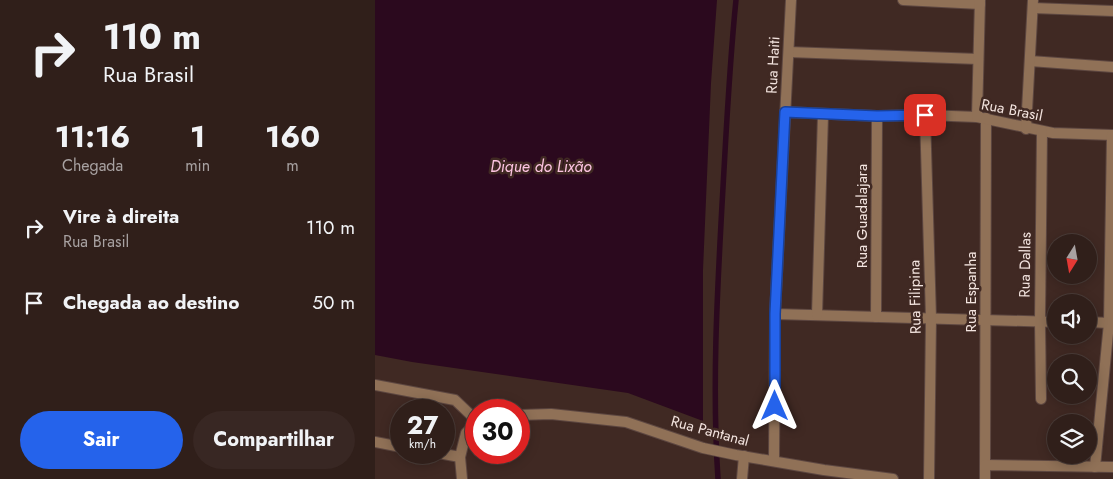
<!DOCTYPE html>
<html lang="pt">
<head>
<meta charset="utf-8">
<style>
  :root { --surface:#301f1a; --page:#382723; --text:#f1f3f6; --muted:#a8a2a2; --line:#4b3d39; --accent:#2563eb }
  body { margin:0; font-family:Jost,sans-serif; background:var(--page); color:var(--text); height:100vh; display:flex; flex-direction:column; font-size:19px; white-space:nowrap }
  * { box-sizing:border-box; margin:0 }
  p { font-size:16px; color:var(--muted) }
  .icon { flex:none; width:28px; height:28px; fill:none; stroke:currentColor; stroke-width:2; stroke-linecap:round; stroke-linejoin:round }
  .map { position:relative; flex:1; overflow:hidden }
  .details { display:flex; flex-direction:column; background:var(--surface); width:375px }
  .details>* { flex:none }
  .hud { background:#301f1a; color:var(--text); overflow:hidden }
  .needle { width:32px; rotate:191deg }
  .controls { position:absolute; left:672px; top:234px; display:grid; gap:10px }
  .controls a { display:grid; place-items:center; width:50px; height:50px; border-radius:50%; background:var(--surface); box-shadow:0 2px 12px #0003,0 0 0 1px var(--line); font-size:25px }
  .speed { position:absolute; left:15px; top:399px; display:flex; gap:10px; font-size:25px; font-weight:700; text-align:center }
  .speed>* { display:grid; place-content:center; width:65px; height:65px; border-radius:50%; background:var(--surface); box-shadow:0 2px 12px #0003,0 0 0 1px var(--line); line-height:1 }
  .speed small { font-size:12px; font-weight:400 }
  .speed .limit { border:8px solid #d22; background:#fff; color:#111 }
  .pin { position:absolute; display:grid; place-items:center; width:42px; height:42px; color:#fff; margin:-21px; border-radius:10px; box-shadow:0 2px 8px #0006 }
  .me { position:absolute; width:55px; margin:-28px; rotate:0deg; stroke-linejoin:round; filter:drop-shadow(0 0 4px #0008) }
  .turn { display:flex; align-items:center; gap:18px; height:105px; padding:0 20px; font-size:22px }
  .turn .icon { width:65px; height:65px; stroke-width:2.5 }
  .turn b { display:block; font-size:35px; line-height:42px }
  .eta { display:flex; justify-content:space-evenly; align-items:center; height:85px; text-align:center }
  .eta b { font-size:30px; font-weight:700; line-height:35px }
  .action { display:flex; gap:10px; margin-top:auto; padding:10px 20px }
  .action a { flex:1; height:58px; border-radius:30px; background:var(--accent); color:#fff; font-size:20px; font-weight:700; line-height:58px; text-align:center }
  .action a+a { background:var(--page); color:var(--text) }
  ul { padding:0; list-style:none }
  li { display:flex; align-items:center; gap:15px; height:75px; padding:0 20px }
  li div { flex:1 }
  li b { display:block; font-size:19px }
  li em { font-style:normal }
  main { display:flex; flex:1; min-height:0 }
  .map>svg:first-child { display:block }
  .water { fill:#2b091e }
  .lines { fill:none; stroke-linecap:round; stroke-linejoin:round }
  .stream { stroke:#2b091e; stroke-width:5.5 }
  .service-casing { stroke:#5d4741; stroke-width:12 }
  .minor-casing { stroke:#5d4741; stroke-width:12 }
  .service { stroke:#907157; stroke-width:10 }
  .minor { stroke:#907157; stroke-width:10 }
  .route-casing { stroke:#184099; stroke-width:12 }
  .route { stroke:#2563eb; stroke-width:9 }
  .labels { text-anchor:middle; stroke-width:5; stroke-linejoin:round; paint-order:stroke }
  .street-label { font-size:15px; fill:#f3e4df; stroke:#402923 }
  .water-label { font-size:16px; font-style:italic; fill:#fdc4e1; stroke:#402923 }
</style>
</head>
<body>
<main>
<section class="details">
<div class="hud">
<div class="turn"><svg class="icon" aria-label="right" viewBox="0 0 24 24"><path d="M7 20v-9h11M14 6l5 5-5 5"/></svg><div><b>110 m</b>Rua Brasil</div></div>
</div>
<div class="eta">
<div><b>11:16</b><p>Chegada</p></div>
<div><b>1</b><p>min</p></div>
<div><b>160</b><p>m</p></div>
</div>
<ul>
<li><svg class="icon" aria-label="right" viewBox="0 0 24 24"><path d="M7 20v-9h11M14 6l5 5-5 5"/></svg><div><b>Vire à direita</b><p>Rua Brasil</p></div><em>110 m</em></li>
<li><svg class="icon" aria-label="arrive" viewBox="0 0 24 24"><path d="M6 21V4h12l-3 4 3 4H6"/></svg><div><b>Chegada ao destino</b></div><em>50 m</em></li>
</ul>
<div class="action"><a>Sair</a><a>Compartilhar</a></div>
</section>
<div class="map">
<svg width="738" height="479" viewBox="0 0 738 479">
  <rect width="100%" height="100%" fill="#402923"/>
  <!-- water -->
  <path class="water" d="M 0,0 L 342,0 L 336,83 L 328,270 L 328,421 L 253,393 L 37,362 L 0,355 Z"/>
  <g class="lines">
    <!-- stream -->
    <path class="stream" d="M 343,479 C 337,388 342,296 347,205 C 351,137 354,68 361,0"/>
    <!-- service casing -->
    <g class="service-casing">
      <g id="service">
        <path d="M 400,314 L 681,322"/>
        <path d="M 714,322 L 734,323"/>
        <path d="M 610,465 L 611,118"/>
      </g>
    </g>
    <!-- minor casing -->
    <g class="minor-casing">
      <g id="minor">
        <path d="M 528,0 L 605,4"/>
        <path d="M 658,8 L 738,11"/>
        <path d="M 414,52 L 603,59"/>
        <path d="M 655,61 L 738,67"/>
        <path d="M 410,112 L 502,116 L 550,115 L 602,117 L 678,133 L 738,135"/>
        <path d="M 550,115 L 556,318 L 554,479"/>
        <path d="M 602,117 L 605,0"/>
        <path d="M 651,129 L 658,0"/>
        <path d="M 442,315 L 448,115"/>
        <path d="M 501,317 L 502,116"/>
        <path d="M 0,385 L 80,400 L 101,420"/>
        <path d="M 666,399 L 665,321 L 667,131"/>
        <path d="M 144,415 L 176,414 L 251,422 L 328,448 L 361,455 L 449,470 L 518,479"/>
        <path d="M 0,442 L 26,447"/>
        <path d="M 58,452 L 85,457"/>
        <path d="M 399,461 L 400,314 L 416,0"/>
        <path d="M 720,467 L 734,323 L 737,135"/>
        <path d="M 87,479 L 85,457 L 91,433 L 101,423"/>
        <path d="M 367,479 L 369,456"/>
        <path d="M 610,479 L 610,465 L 738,467"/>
      </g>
    </g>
    <!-- service -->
    <use href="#service" class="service"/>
    <!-- minor -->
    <use href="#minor" class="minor"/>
  </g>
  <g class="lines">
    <!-- route casing -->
    <g class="route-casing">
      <path id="route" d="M 400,406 L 400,314 L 410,112 L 502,116 L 550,115"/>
    </g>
    <!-- route -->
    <use href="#route" class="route"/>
  </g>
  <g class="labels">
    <!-- street labels -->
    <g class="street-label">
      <text transform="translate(398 65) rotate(-87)" y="5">Rua Haiti</text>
      <text transform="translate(637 110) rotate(11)" y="5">Rua Brasil</text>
      <text transform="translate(487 216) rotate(-90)" y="5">Rua Guadalajara</text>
      <text transform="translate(650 265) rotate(-89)" y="5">Rua Dallas</text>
      <text transform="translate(596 292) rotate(-90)" y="5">Rua Espanha</text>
      <text transform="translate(540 297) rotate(-91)" y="5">Rua Filipina</text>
      <text transform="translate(335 431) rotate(15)" y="5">Rua Pantanal</text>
    </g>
    <!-- water labels -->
    <g class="water-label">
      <text x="166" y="172">Dique do Lixão</text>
    </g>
  </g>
</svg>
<div class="controls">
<a><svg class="needle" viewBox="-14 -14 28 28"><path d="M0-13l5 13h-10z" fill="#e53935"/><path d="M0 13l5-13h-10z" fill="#a8a2a2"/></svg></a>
<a><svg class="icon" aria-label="sound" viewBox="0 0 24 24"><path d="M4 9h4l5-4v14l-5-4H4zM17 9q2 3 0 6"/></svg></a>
<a><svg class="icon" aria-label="search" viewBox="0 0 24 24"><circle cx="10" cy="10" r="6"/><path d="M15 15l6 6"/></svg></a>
<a><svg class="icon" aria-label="layers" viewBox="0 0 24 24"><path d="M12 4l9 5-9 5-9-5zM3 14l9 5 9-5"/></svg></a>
</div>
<div class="speed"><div>27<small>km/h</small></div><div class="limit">30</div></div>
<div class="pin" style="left:550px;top:115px;background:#d93025"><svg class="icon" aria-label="arrive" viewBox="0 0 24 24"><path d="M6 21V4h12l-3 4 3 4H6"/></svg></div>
<svg class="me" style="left:400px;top:406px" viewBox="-20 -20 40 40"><path d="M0-17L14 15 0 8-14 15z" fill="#2563eb" stroke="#fff" stroke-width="4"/></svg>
</div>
</main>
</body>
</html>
